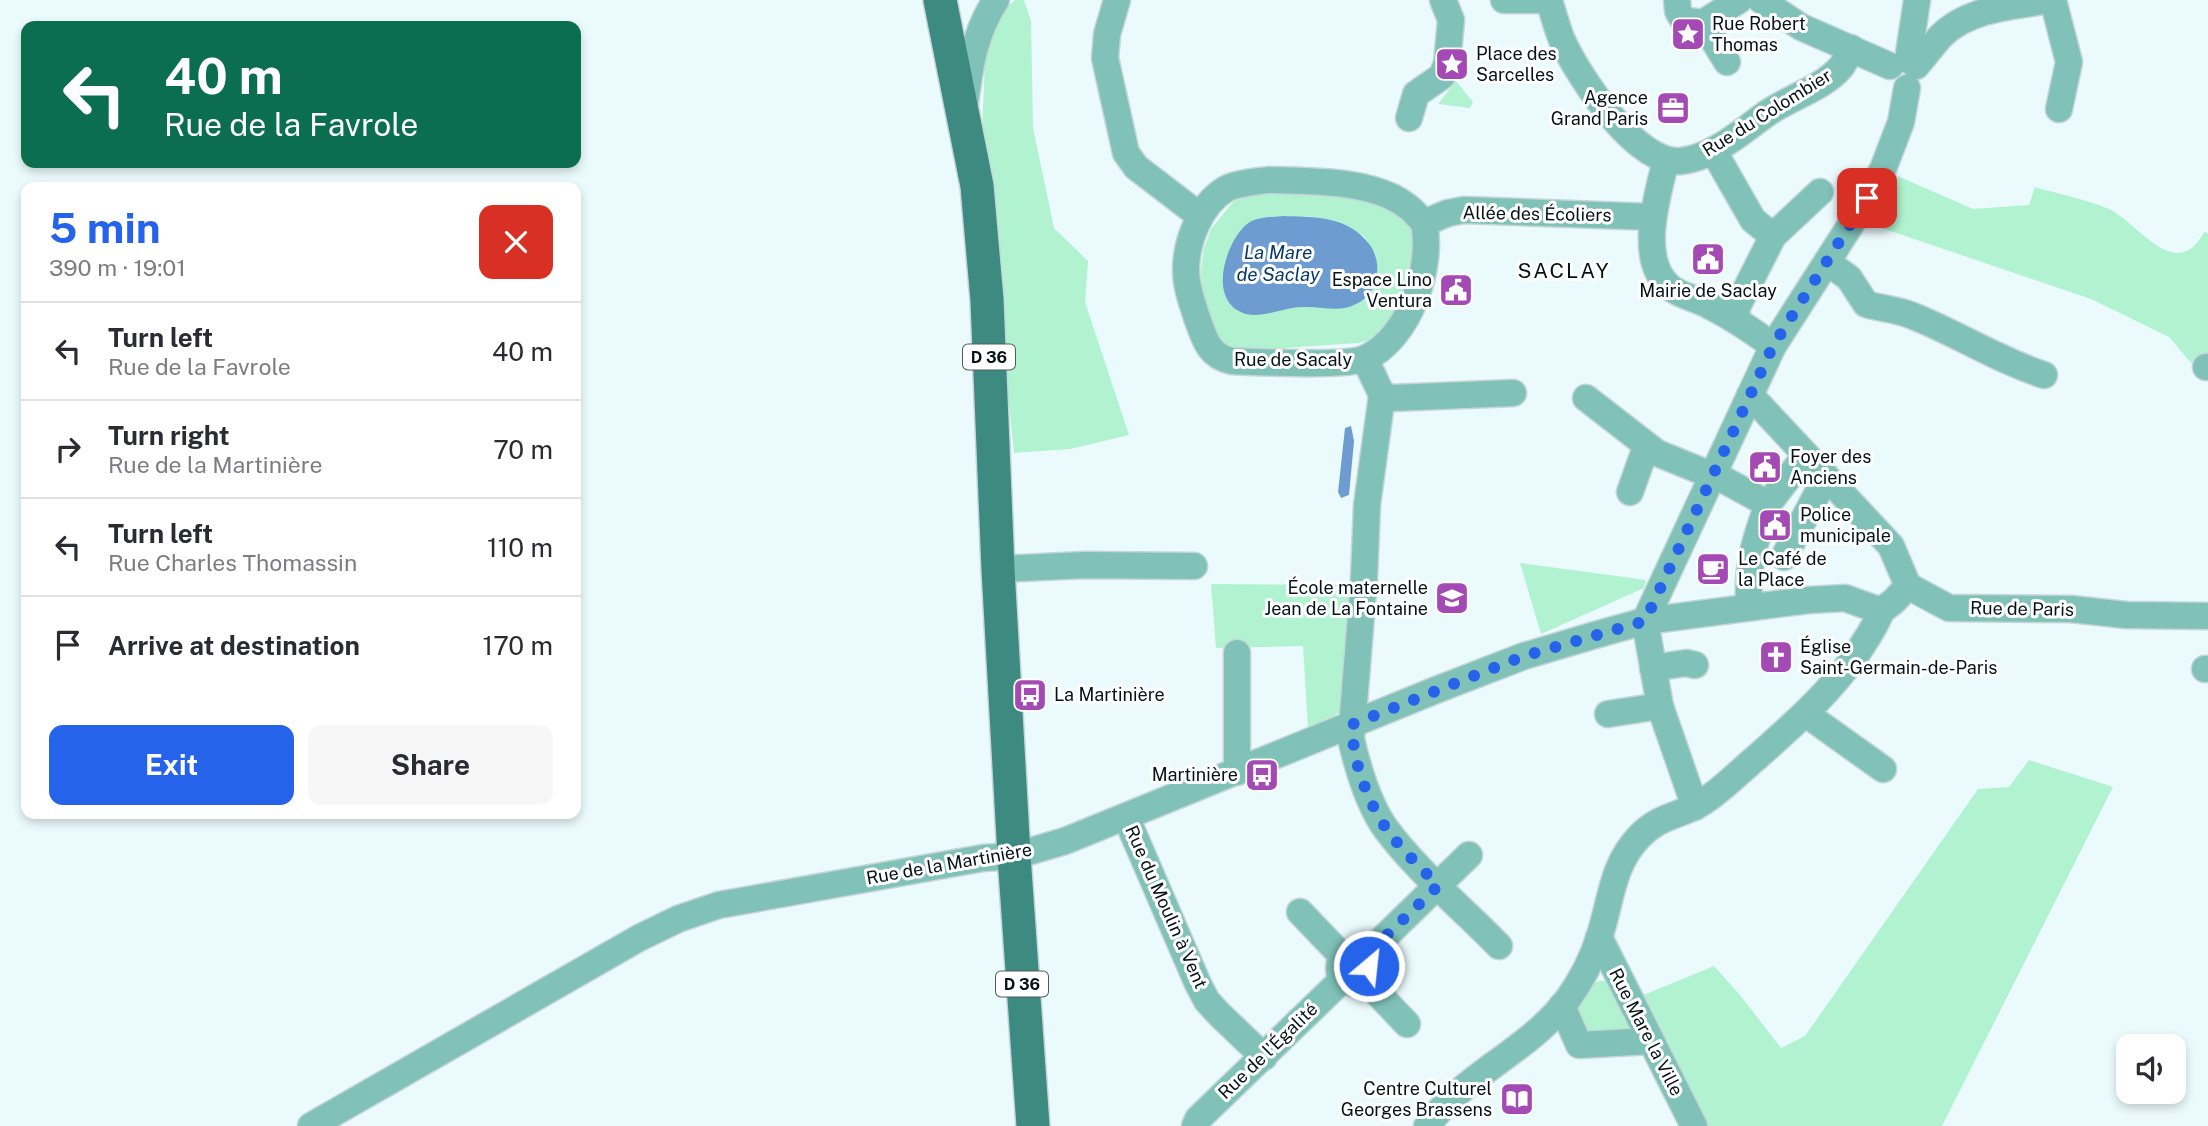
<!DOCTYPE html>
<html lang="en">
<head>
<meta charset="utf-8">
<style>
  :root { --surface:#fff; --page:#f7f7f7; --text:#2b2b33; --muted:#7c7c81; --line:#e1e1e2; --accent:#2563eb }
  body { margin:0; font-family:"Public Sans",sans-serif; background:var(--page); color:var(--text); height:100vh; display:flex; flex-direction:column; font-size:26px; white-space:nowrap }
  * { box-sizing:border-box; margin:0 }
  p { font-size:23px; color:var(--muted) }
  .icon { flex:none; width:38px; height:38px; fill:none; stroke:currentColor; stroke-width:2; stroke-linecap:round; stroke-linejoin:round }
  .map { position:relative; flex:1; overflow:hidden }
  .drawer { position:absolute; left:21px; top:182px; width:560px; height:637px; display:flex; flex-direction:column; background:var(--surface); border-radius:14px; box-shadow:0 4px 10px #0003 }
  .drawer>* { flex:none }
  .top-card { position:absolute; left:21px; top:21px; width:560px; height:147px; border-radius:14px; box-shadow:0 4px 10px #0003; background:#0b6e4f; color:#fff; overflow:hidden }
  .tools { position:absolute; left:2116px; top:1034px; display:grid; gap:14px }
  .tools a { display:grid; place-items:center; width:70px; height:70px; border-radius:14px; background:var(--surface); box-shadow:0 4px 10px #0003; font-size:35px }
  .pin { position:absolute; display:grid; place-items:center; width:60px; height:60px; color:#fff; margin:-30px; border-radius:14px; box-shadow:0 4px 10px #0006 }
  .me { position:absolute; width:77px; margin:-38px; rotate:28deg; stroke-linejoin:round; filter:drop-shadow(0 0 5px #0008) }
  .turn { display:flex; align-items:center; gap:24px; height:147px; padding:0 28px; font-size:32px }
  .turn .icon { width:91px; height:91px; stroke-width:2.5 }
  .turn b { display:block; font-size:49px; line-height:60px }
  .round { display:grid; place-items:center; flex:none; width:74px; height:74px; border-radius:14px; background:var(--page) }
  .head { display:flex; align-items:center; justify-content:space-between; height:119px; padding:0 28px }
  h1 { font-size:42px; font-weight:700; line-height:52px; color:var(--accent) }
  .cta { display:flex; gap:14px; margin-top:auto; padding:14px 28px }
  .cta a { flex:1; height:80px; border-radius:14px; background:var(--accent); color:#fff; font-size:28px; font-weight:700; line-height:80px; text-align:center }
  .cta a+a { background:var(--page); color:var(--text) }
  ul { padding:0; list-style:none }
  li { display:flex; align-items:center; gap:21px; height:98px; padding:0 28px; border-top:2px solid var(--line) }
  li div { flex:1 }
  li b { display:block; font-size:26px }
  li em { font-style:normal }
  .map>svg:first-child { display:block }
  .green { fill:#b1f3d0; fill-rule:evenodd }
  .water { fill:#6e9cd1 }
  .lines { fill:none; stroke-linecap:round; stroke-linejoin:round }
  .minor-casing { stroke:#c6d6d8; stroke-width:29 }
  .major-casing { stroke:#c6d6d8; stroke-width:36 }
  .minor { stroke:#80c2b8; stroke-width:26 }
  .major { stroke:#3c8a80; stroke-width:33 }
  .route { stroke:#2563eb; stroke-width:12; stroke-dasharray:0 21.6 }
  .labels { text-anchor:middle; stroke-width:6; stroke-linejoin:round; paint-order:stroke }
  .shield { fill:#fff; stroke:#505a5b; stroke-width:2 }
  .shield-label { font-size:16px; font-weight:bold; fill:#051315 }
  .poi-label { font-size:18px; fill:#051315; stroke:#fff; text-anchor:start }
  .street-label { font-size:18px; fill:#051315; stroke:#fff }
  .water-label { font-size:19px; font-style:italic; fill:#063a6a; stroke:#fff }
  .quarter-label { font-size:21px; letter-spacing:2px; fill:#051315; stroke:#fff }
</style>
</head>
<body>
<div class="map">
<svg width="2208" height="1126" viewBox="0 0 2208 1126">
  <rect width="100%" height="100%" fill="#ebfbfd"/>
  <!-- green -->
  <g class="green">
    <path d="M 1015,0 L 1024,0 L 1031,21 L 1033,128 L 1054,228 L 1088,261 L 1085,302 L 1129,435 L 1070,449 L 1014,453 L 982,130 L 985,62 L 1001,12 Z"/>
    <path d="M 1456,81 L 1473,102 L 1470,108 L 1438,104 Z"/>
    <path d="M 1893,174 L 1973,209 L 2029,205 L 2035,187 C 2055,193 2097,202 2113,211 C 2142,229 2178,282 2204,232 L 2208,233 L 2208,358 L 2191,363 L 2169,337 L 2091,299 L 1861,221 Z"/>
    <path d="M 1275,191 C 1311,192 1395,192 1412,230 C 1417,242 1412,262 1412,274 L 1409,274 L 1406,283 L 1409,284 C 1398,306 1384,340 1358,343 L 1241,351 L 1231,350 L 1217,340 L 1202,287 L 1201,271 L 1204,248 L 1211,229 L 1233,202 L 1243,197 ZM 1283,216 L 1314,217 L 1363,235 L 1375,253 L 1377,266 L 1319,307 L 1302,307 L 1246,314 L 1248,223 L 1267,217 Z"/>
    <path d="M 1520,563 L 1646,580 L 1644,588 L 1541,634 Z"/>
    <path d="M 1211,584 L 1353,585 L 1343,711 L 1308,729 L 1303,646 L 1216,648 Z"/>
    <path d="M 2029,760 L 2113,787 L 1942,1126 L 1700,1126 L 1641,996 L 1714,966 L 1740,995 L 1781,1048 L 1805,1036 L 1978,789 L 2009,787 Z"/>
    <path d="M 1599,981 L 1609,981 L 1638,1035 L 1588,1041 L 1575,1012 L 1593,983 Z"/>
  </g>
  <!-- water -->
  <g class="water">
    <path d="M 1283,216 C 1315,217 1349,216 1370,245 C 1377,255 1379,268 1376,280 C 1373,290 1366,300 1356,304 C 1340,313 1321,306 1304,307 C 1286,307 1263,318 1246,314 C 1242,313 1234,309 1232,306 C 1212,286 1228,240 1247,224 C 1256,217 1272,217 1283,216 Z"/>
    <path d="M 1351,426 L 1354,441 L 1349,495 L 1341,498 L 1338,492 L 1345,428 Z"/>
  </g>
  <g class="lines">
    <!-- minor casing -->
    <g class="minor-casing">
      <g id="minor">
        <path d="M 1117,0 L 1107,34 L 1105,58 L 1126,153 L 1136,167 L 1200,216"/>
        <path d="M 1504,0 L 1549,0"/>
        <path d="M 1549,0 C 1553,13 1557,28 1562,40 C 1578,76 1637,166 1681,161 C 1713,158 1743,130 1769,112 C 1791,97 1823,88 1841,67 C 1845,62 1848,54 1851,48"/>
        <path d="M 1677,0 L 1678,11 L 1683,20 L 1703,23 L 1739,0"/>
        <path d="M 1761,0 L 1801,27 L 1890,66"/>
        <path d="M 2053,0 L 2069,62 L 2059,109"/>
        <path d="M 1703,23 L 1727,62"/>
        <path d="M 1908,60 L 1917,0"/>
        <path d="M 1916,66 C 1924,57 1932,46 1941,36 C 1969,8 2014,6 2051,0"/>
        <path d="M 965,103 C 970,65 975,32 996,0"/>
        <path d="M 1409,118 L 1416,94 L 1442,76 L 1447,63 L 1451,20 L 1443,0"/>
        <path d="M 1713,150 L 1753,220 L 1773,236 L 1736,309 L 1738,322"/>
        <path d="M 1666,160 C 1658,194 1636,261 1671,288 C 1681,296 1698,299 1710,306 C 1732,317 1753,331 1773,346"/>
        <path d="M 1268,180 C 1309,181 1370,180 1404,204 C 1412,209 1418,216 1424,223 C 1433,267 1410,337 1366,358 C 1347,367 1258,362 1232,361 C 1208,356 1205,339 1197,318 C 1192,302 1186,287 1186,270 C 1186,242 1200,204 1226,189 C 1237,183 1255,182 1268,180 Z"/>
        <path d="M 1424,223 L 1448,213 L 1464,210 L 1653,217"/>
        <path d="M 1773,236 L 1820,192"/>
        <path d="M 1827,262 L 1849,278 L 1866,304 C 1882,309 1897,309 1913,316 C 1958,334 1998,360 2044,375"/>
        <path d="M 1365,359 L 1382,395 L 1367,505 L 1364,579 L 1351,739 C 1358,769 1368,804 1386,829 C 1418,872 1462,908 1499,946"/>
        <path d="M 2206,367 L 2208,367"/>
        <path d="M 1382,395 L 1392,398 L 1513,393"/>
        <path d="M 1750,395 L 1891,546 L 1908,586"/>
        <path d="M 1586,398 L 1657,453 L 1726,481 L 1768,504 C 1754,543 1747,565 1749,607"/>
        <path d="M 1630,492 L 1646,447"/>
        <path d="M 1768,504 L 1806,455"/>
        <path d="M 1784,557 L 1826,477"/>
        <path d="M 998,569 L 1085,565 L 1194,566"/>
        <path d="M 1881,611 L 1894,601 L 1908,586 L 1949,608 L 2071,609 L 2126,615 L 2208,616"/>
        <path d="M 1645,621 L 1773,346 L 1848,229 L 1883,169 L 1901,122 L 1907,88"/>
        <path d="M 1645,621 L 1660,706 L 1695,807"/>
        <path d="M 1237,653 L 1237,772"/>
        <path d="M 1653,668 L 1686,663 L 1695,665"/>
        <path d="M 2205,669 L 2208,669"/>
        <path d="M 1608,714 L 1660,706"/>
        <path d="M 1806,714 L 1883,769"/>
        <path d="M 1126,817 L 1198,984 L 1207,1001 L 1220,1015 L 1264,1057"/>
        <path d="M 1300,912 L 1344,958"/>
        <path d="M 1599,937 L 1694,1126"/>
        <circle cx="1354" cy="968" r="15"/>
        <path d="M 1364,957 L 1469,855"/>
        <path d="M 1364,979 L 1407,1024"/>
        <path d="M 1562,1006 L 1579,1045 L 1651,1041"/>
        <path d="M 311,1126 L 639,938 L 678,919 L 719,905 L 983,858 L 1014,856 L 1065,841 L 1436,690 L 1524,656 L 1595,635 L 1645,621 L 1809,600 L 1845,598 L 1881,611"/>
        <path d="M 1195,1126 L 1198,1119 L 1344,978"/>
        <path d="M 1427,1126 C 1466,1073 1529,1051 1568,999 C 1581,981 1592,960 1599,938 C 1611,903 1611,866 1639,837 C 1659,815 1681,816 1703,802 C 1722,790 1739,772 1756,758 C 1796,722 1827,696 1858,652 C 1867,638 1876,626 1881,611"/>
      </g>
    </g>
    <!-- major casing -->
    <g class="major-casing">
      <path id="major" d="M 940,0 L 977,186 L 987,300 L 998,569 L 1014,856 L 1033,1126"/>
    </g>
    <!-- minor -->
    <use href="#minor" class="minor"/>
    <!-- major -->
    <use href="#major" class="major"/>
  </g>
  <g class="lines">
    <!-- route -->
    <path class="route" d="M 1369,966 L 1364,957 L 1438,886 C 1421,867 1400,849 1386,828 C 1368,803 1350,755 1353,724 L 1524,656 L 1645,621 L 1773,346 L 1867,198"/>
  </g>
  <!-- icons -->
  <defs>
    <g id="sight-square" transform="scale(1.75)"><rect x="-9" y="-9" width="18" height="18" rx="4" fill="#a44ab5" stroke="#fff"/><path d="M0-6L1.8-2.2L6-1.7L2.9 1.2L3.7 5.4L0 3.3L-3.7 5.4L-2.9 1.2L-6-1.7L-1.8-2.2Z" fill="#fff"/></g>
    <g id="office-square" transform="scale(1.75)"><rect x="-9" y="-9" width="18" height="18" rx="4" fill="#a44ab5" stroke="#fff"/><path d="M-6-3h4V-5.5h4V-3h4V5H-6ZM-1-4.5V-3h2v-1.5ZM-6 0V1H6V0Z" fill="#fff"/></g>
    <g id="civic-square" transform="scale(1.75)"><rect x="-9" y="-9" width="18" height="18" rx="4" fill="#a44ab5" stroke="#fff"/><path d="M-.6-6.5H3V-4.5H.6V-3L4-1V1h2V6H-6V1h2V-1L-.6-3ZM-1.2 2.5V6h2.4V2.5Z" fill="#fff"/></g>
    <g id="cafe-square" transform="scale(1.75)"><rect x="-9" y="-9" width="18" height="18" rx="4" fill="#a44ab5" stroke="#fff"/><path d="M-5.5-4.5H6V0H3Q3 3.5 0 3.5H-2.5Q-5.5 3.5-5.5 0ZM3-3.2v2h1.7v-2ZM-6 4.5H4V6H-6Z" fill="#fff"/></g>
    <g id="school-square" transform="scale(1.75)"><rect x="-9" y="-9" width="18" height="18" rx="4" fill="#a44ab5" stroke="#fff"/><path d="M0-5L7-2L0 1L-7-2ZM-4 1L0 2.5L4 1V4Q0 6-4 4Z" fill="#fff"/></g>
    <g id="church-square" transform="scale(1.75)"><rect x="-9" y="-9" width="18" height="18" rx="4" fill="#a44ab5" stroke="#fff"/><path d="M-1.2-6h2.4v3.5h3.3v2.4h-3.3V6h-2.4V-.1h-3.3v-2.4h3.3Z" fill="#fff"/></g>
    <g id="bus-square" transform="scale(1.75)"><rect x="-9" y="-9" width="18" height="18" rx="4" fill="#a44ab5" stroke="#fff"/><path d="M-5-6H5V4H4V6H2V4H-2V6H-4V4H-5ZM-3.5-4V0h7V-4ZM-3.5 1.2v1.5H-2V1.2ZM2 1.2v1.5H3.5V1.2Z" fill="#fff"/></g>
    <g id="library-square" transform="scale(1.75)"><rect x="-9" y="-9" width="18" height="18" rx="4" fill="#a44ab5" stroke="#fff"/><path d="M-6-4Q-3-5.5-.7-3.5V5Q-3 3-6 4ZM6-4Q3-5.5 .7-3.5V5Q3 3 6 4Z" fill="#fff"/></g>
  </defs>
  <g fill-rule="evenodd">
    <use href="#sight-square" x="1688" y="34"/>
    <use href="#sight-square" x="1452" y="64"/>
    <use href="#office-square" x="1673" y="108"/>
    <use href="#civic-square" x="1708" y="259"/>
    <use href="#civic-square" x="1456" y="290"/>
    <use href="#civic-square" x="1765" y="467"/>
    <use href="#civic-square" x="1775" y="525"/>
    <use href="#cafe-square" x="1713" y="569"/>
    <use href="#school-square" x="1452" y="598"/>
    <use href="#church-square" x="1776" y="657"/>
    <use href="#bus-square" x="1030" y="695"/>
    <use href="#bus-square" x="1262" y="775"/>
    <use href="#library-square" x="1517" y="1099"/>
  </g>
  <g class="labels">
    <!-- shield labels -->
    <g class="shield">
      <rect x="963" y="344.5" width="52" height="25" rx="5"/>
      <rect x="996" y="971.5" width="52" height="25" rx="5"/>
    </g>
    <g class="shield-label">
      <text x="989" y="363">D 36</text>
      <text x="1022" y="990">D 36</text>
    </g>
    <!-- poi labels -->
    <g class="poi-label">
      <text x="1712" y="30">Rue Robert<tspan x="1712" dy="21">Thomas</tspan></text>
      <text x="1476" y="60">Place des<tspan x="1476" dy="21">Sarcelles</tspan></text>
      <text x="1648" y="104" text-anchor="end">Agence<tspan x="1648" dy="21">Grand Paris</tspan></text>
      <text x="1432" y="286" text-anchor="end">Espace Lino<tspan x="1432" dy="21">Ventura</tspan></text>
      <text x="1708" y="297" text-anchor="middle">Mairie de Saclay</text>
      <text x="1790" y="463">Foyer des<tspan x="1790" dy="21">Anciens</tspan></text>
      <text x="1800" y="521">Police<tspan x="1800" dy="21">municipale</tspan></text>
      <text x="1738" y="565">Le Café de<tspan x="1738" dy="21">la Place</tspan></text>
      <text x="1428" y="594" text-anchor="end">École maternelle<tspan x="1428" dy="21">Jean de La Fontaine</tspan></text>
      <text x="1800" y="653">Église<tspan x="1800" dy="21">Saint-Germain-de-Paris</tspan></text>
      <text x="1054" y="701">La Martinière</text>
      <text x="1238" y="781" text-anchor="end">Martinière</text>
      <text x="1492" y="1095" text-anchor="end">Centre Culturel<tspan x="1492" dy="21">Georges Brassens</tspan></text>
    </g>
    <!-- street labels -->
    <g class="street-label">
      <text transform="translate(1767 113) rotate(-32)" y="6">Rue du Colombier</text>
      <text transform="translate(1537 214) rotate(1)" y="6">Allée des Écoliers</text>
      <text x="1293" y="366">Rue de Sacaly</text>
      <text transform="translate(2022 609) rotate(1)" y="6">Rue de Paris</text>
      <text transform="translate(949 864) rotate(-10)" y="6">Rue de la Martinière</text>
      <text transform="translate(1166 907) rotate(66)" y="6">Rue du Moulin à Vent</text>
      <text transform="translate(1646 1032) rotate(63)" y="6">Rue Mare la Ville</text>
      <text transform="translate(1268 1051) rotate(-44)" y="6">Rue de l'Égalité</text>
    </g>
    <!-- water labels -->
    <g class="water-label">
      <text x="1278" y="259">La Mare<tspan x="1278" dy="22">de Saclay</tspan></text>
    </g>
    <!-- quarter labels -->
    <g class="quarter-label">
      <text x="1564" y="278">SACLAY</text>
    </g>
  </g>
</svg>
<div class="tools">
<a><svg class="icon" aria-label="sound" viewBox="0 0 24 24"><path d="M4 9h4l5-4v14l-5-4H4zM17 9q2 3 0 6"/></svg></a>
</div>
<div class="pin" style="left:1867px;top:198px;background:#d93025"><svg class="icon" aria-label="arrive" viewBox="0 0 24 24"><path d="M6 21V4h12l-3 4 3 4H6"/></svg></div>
<svg class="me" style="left:1369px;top:966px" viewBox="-20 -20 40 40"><circle r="17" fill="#2563eb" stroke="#fff" stroke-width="3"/><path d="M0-11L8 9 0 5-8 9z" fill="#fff"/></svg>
<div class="top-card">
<div class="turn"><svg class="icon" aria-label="left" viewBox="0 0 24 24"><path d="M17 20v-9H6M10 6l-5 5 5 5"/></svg><div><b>40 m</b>Rue de la Favrole</div></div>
</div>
<section class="drawer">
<div class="head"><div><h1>5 min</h1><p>390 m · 19:01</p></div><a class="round" style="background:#d93025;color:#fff"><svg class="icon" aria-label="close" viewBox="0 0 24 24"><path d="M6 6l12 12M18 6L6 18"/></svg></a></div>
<ul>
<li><svg class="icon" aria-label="left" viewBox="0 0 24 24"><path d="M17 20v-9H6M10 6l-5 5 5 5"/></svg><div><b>Turn left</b><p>Rue de la Favrole</p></div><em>40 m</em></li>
<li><svg class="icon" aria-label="right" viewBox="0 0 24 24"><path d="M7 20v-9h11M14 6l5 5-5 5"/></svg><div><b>Turn right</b><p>Rue de la Martinière</p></div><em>70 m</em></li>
<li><svg class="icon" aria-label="left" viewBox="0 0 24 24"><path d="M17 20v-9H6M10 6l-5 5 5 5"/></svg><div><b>Turn left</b><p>Rue Charles Thomassin</p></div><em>110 m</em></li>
<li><svg class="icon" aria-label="arrive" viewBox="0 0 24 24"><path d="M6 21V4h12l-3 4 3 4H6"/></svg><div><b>Arrive at destination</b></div><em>170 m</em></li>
</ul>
<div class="cta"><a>Exit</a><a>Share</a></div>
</section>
</div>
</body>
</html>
